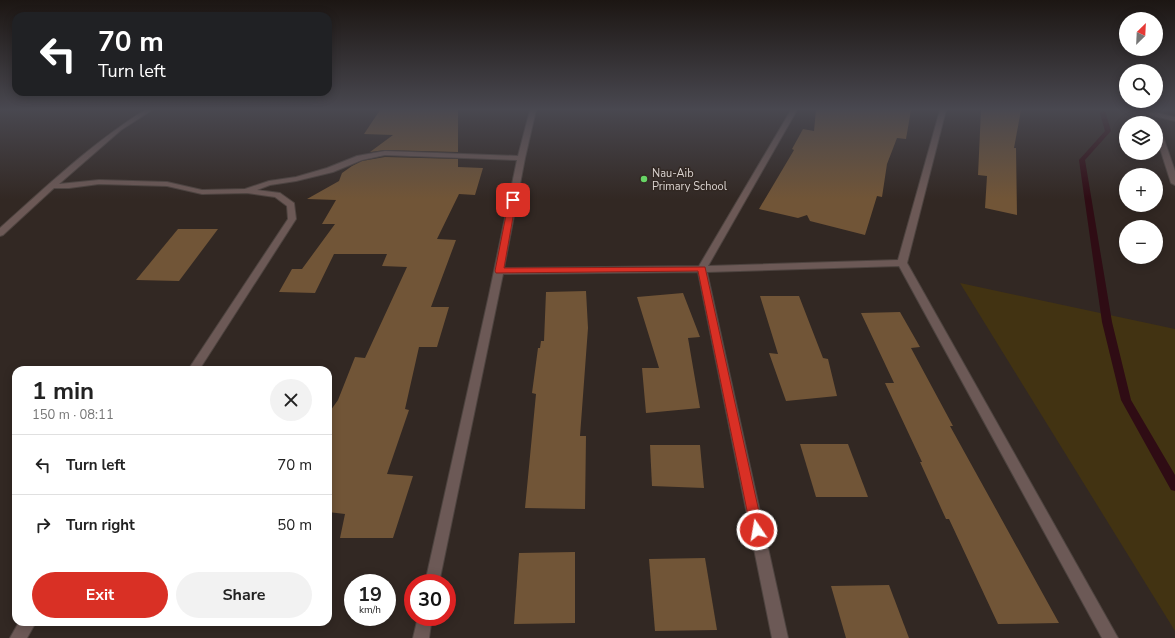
<!DOCTYPE html>
<html lang="en">
<head>
<meta charset="utf-8">
<style>
  :root { --surface:#fff; --page:#f2f2f2; --text:#222; --muted:#767676; --line:#e0e0e0; --accent:#d93025 }
  body { margin:0; font-family:"Nunito Sans",sans-serif; background:var(--page); color:var(--text); height:100vh; display:flex; flex-direction:column; font-size:15px; white-space:nowrap }
  * { box-sizing:border-box; margin:0 }
  p { font-size:13px; color:var(--muted) }
  .icon { flex:none; width:22px; height:22px; fill:none; stroke:currentColor; stroke-width:2; stroke-linecap:round; stroke-linejoin:round }
  .map { position:relative; flex:1; overflow:hidden }
  .drawer { position:absolute; left:12px; top:366px; width:320px; height:260px; display:flex; flex-direction:column; background:var(--surface); border-radius:12px; box-shadow:0 2px 10px #0003 }
  .drawer>* { flex:none }
  .banner { position:absolute; left:12px; top:12px; width:320px; height:84px; border-radius:12px; box-shadow:0 2px 10px #0003; background:#202124; color:#fff; overflow:hidden }
  .needle { width:26px; rotate:24deg }
  .controls { position:absolute; left:1119px; top:12px; display:grid; gap:8px }
  .controls a { display:grid; place-items:center; width:44px; height:44px; border-radius:50%; background:var(--surface); box-shadow:0 2px 10px #0003; font-size:20px }
  .speed { position:absolute; left:344px; top:574px; display:flex; gap:8px; font-size:20px; font-weight:700; text-align:center }
  .speed>* { display:grid; place-content:center; width:52px; height:52px; border-radius:50%; background:var(--surface); box-shadow:0 2px 10px #0003; line-height:1 }
  .speed small { font-size:10px; font-weight:400 }
  .speed .limit { border:6px solid #d22; background:#fff; color:#111 }
  .pin { position:absolute; display:grid; place-items:center; width:34px; height:34px; color:#fff; margin:-17px; border-radius:8px; box-shadow:0 2px 6px #0006 }
  .me { position:absolute; width:44px; margin:-22px; rotate:348deg; stroke-linejoin:round; filter:drop-shadow(0 0 3px #0008) }
  .turn { display:flex; align-items:center; gap:14px; height:84px; padding:0 20px; font-size:18px }
  .turn .icon { width:52px; height:52px; stroke-width:2.5 }
  .turn b { display:block; font-size:28px; line-height:34px }
  .round { display:grid; place-items:center; flex:none; width:42px; height:42px; border-radius:21px; background:var(--page) }
  .summary { display:flex; align-items:center; justify-content:space-between; height:68px; padding:0 20px }
  h1 { font-size:24px; font-weight:700; line-height:30px }
  .button { display:flex; gap:8px; margin-top:auto; padding:8px 20px }
  .button a { flex:1; height:46px; border-radius:24px; background:var(--accent); color:#fff; font-size:16px; font-weight:700; line-height:46px; text-align:center }
  .button a+a { background:var(--page); color:var(--text) }
  ul { padding:0; list-style:none }
  li { display:flex; align-items:center; gap:12px; height:60px; padding:0 20px; border-top:1px solid var(--line) }
  li div { flex:1 }
  li b { display:block; font-size:15px }
  li em { font-style:normal }
  .map>svg:first-child { display:block }
  .green { fill:#423312 }
  .lines { fill:none; stroke-linecap:round; stroke-linejoin:round }
  .stream { fill:#2f0c14; fill-rule:evenodd }
  .building { fill:#715537 }
  .minor-casing { stroke:#4d433f; stroke-width:2 }
  .minor { fill:#6c5956; fill-rule:evenodd }
  .route { fill:#d93025; stroke:#8d1f18 }
  .poi-dot { fill:#67d466; stroke:#322823; stroke-width:1.5 }
  .labels { text-anchor:middle; stroke-width:3; stroke-linejoin:round; paint-order:stroke }
  .far-poi-label { font-size:11px; fill:#dad3d0; stroke:#322823; text-anchor:start }
</style>
</head>
<body>
<div class="map">
<svg width="1175" height="638" viewBox="0 0 1175 638">
  <rect width="100%" height="100%" fill="#322823"/>
  <!-- green -->
  <path class="green" d="M 960,283 L 1175,329 L 1175,631 Z"/>
  <g class="lines">
    <!-- stream -->
    <path class="stream" d="M 1099,110 L 1105,110 L 1111,131 L 1085,160 L 1112,322 L 1131,400 L 1175,475 L 1175,491 L 1171,490 L 1121,400 L 1102,322 L 1079,160 L 1105,131 Z"/>
  </g>
  <!-- building -->
  <g class="building">
    <path d="M 380,110 L 458,110 L 458,152 L 385,150 L 370,152 L 393,135 L 364,134 Z"/>
    <path d="M 816,110 L 911,110 L 906,139 L 897,138 L 887,164 L 882,197 L 877,196 L 865,235 L 810,221 L 807,215 L 798,218 L 759,209 L 794,150 L 792,149 L 803,129 L 814,131 Z"/>
    <path d="M 981,110 L 1021,110 L 1014,148 L 1016,148 L 1017,215 L 985,208 L 987,176 L 978,175 Z"/>
    <path d="M 385,157 L 458,159 L 458,167 L 483,168 L 475,195 L 459,194 L 437,239 L 456,240 L 431,307 L 449,307 L 437,347 L 419,347 L 405,409 L 409,410 L 387,474 L 413,476 L 393,538 L 340,538 L 345,514 L 328,512 L 328,414 L 338,400 L 355,357 L 365,358 L 407,267 L 382,266 L 387,254 L 334,254 L 315,293 L 279,292 L 292,269 L 302,269 L 335,224 L 322,224 L 336,200 L 307,199 L 339,181 L 342,173 L 352,166 L 362,161 Z"/>
    <path d="M 178,229 L 218,229 L 179,281 L 136,280 Z"/>
    <path d="M 586,291 L 588,328 L 580,436 L 586,436 L 585,509 L 525,508 L 536,394 L 532,393 L 538,348 L 540,348 L 541,341 L 544,341 L 546,292 Z"/>
    <path d="M 683,293 L 700,337 L 688,338 L 700,408 L 646,413 L 642,368 L 659,368 L 637,297 Z"/>
    <path d="M 760,296 L 799,296 L 823,358 L 828,359 L 837,396 L 786,401 L 769,353 L 778,354 Z"/>
    <path d="M 900,312 L 920,347 L 911,348 L 953,426 L 950,426 L 1059,623 L 998,624 L 949,519 L 946,519 L 920,462 L 922,462 L 885,383 L 894,383 L 861,313 Z"/>
    <path d="M 800,444 L 848,444 L 868,497 L 816,497 Z"/>
    <path d="M 650,445 L 700,445 L 704,488 L 652,486 Z"/>
    <path d="M 575,552 L 575,623 L 514,624 L 519,553 Z"/>
    <path d="M 705,558 L 717,630 L 655,631 L 649,559 Z"/>
    <path d="M 889,585 L 909,638 L 846,638 L 831,586 Z"/>
  </g>
  <g class="lines">
    <!-- minor casing -->
    <g class="minor-casing">
      <g id="minor">
        <path d="M 145,110 L 152,110 L 121,130 L 59,184 L 99,180 L 167,182 L 202,190 L 245,189 L 269,181 L 296,177 L 327,168 L 357,156 L 385,151 L 518,156 L 530,110 L 536,110 L 525,158 L 504,268 L 699,266 L 791,110 L 797,110 L 708,266 L 898,260 L 940,110 L 946,110 L 907,263 L 1118,638 L 1102,638 L 899,266 L 707,272 L 788,638 L 772,638 L 698,272 L 503,274 L 439,583 L 425,583 L 489,295 L 517,160 L 385,155 L 362,160 L 333,172 L 296,181 L 270,185 L 257,190 L 280,193 L 294,203 L 296,219 L 199,370 L 188,370 L 288,219 L 287,206 L 275,197 L 247,193 L 202,194 L 167,186 L 99,184 L 69,188 L 54,188 L 3,235 L 0,236 L 0,228 C 46,187 92,143 145,110 Z"/>
        <path d="M 1152,112 L 1175,117 L 1175,121 L 1150,115 L 1150,113 Z"/>
        <path d="M 1156,123 L 1159,125 L 1175,171 L 1175,185 L 1171,183 L 1156,136 Z"/>
        <path d="M 418,617 L 432,617 L 429,638 L 413,638 Z"/>
        <path d="M 19,622 L 36,622 L 27,638 L 10,638 Z"/>
      </g>
    </g>
    <!-- minor -->
    <use href="#minor" class="minor"/>
  </g>
  <!-- sky -->
  <linearGradient id="sky" x2="0" y2="1"><stop stop-color="#1c1613"/><stop offset="0.55" stop-color="#494850"/><stop offset="1" stop-color="#494850" stop-opacity="0"/></linearGradient>
  <rect width="1175" height="199" fill="url(#sky)"/>
  <!-- route -->
  <path class="route" d="M 513,198 L 516,200 L 504,268 L 705,267 L 763,530 L 761,534 L 757,536 L 753,534 L 751,530 L 698,271 L 496,273 L 495,271 L 509,200 Z"/>
  <!-- markers -->
  <circle class="poi-dot" cx="644" cy="179" r="4"/>
  <g class="labels">
    <!-- far-poi labels -->
    <g class="far-poi-label">
      <text x="652" y="177">Nau-Aib<tspan x="652" dy="13">Primary School</tspan></text>
    </g>
  </g>
</svg>
<div class="controls">
<a><svg class="needle" viewBox="-14 -14 28 28"><path d="M0-13l5 13h-10z" fill="#e53935"/><path d="M0 13l5-13h-10z" fill="#767676"/></svg></a>
<a><svg class="icon" aria-label="search" viewBox="0 0 24 24"><circle cx="10" cy="10" r="6"/><path d="M15 15l6 6"/></svg></a>
<a><svg class="icon" aria-label="layers" viewBox="0 0 24 24"><path d="M12 4l9 5-9 5-9-5zM3 14l9 5 9-5"/></svg></a>
<a>+</a>
<a>−</a>
</div>
<div class="speed"><div>19<small>km/h</small></div><div class="limit">30</div></div>
<div class="pin" style="left:513px;top:200px;background:#d93025"><svg class="icon" aria-label="arrive" viewBox="0 0 24 24"><path d="M6 21V4h12l-3 4 3 4H6"/></svg></div>
<svg class="me" style="left:757px;top:530px" viewBox="-20 -20 40 40"><circle r="17" fill="#d93025" stroke="#fff" stroke-width="3"/><path d="M0-11L8 9 0 5-8 9z" fill="#fff"/></svg>
<div class="banner">
<div class="turn"><svg class="icon" aria-label="left" viewBox="0 0 24 24"><path d="M17 20v-9H6M10 6l-5 5 5 5"/></svg><div><b>70 m</b>Turn left</div></div>
</div>
<section class="drawer">
<div class="summary"><div><h1>1 min</h1><p>150 m · 08:11</p></div><a class="round"><svg class="icon" aria-label="close" viewBox="0 0 24 24"><path d="M6 6l12 12M18 6L6 18"/></svg></a></div>
<ul>
<li><svg class="icon" aria-label="left" viewBox="0 0 24 24"><path d="M17 20v-9H6M10 6l-5 5 5 5"/></svg><div><b>Turn left</b></div><em>70 m</em></li>
<li><svg class="icon" aria-label="right" viewBox="0 0 24 24"><path d="M7 20v-9h11M14 6l5 5-5 5"/></svg><div><b>Turn right</b></div><em>50 m</em></li>
</ul>
<div class="button"><a>Exit</a><a>Share</a></div>
</section>
</div>
</body>
</html>
